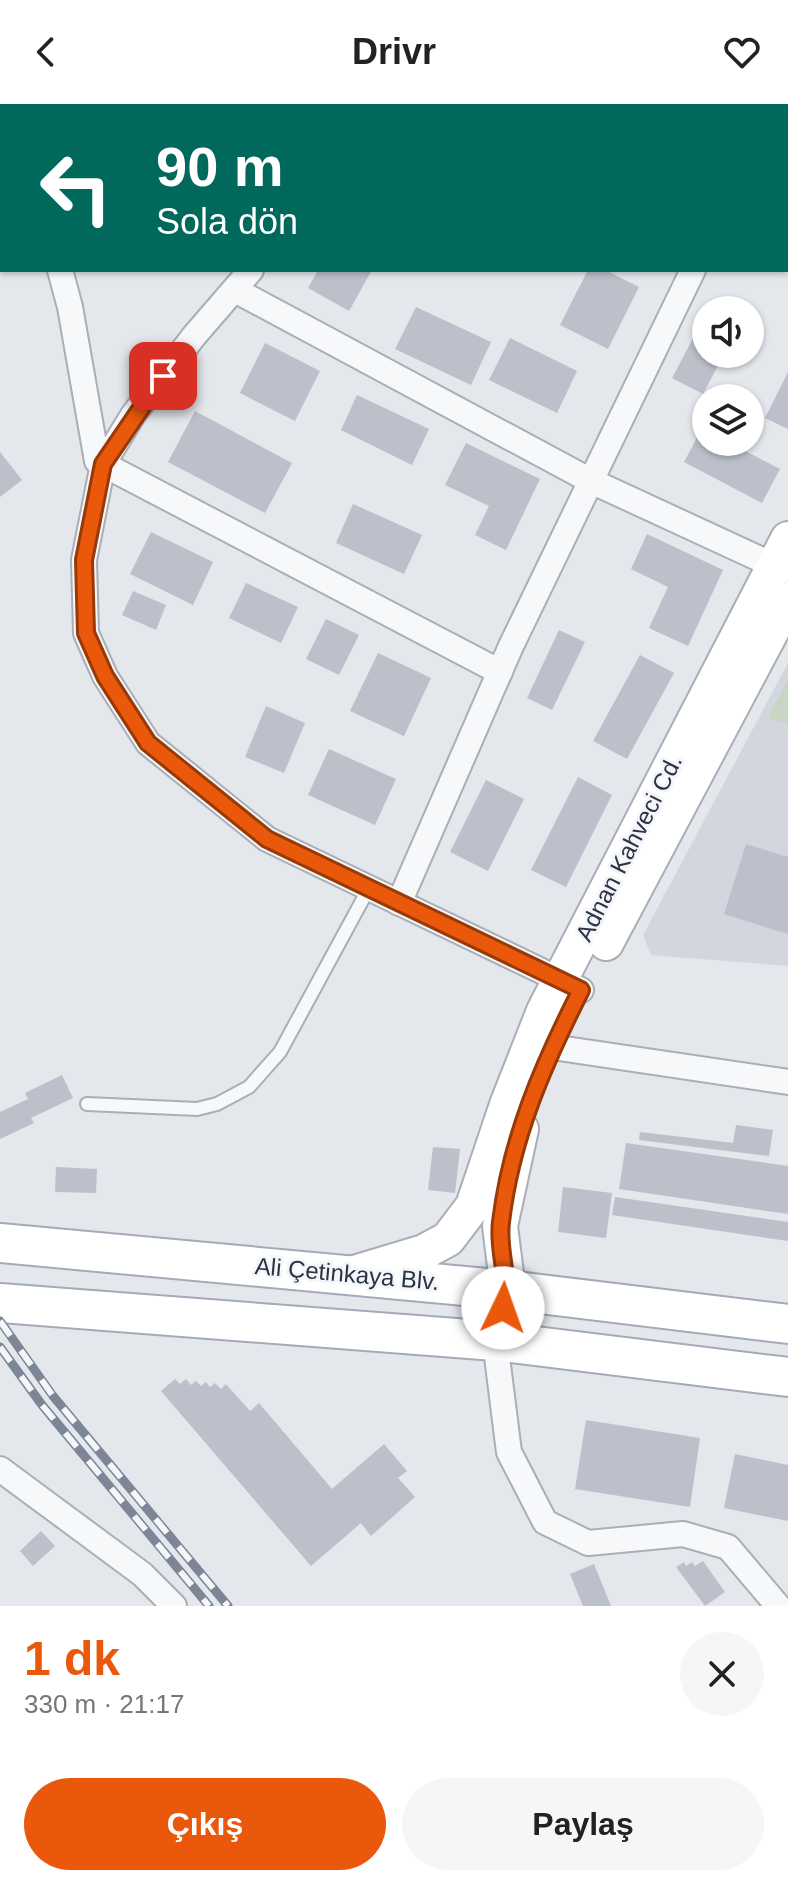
<!DOCTYPE html>
<html lang="tr">
<head>
<meta charset="utf-8">
<style>
  :root { --surface:#fff; --page:#f6f6f6; --text:#222; --muted:#767676; --accent:#ea580c }
  body { margin:0; font-family:Helvetica,sans-serif; background:var(--page); color:var(--text); height:100vh; display:flex; flex-direction:column; font-size:30px; white-space:nowrap }
  * { box-sizing:border-box; margin:0 }
  p { font-size:26px; color:var(--muted) }
  .icon { flex:none; width:44px; height:44px; fill:none; stroke:currentColor; stroke-width:2; stroke-linecap:round; stroke-linejoin:round }
  .map { position:relative; height:1502px; overflow:hidden }
  .details { display:flex; flex-direction:column; background:var(--surface); flex:1 }
  .details>* { flex:none }
  .hud { position:absolute; left:0px; top:0px; width:788px; height:168px; box-shadow:0 2px 6px #0004; background:#00695c; color:#fff; overflow:hidden }
  .buttons { position:absolute; left:692px; top:192px; display:grid; gap:16px }
  .buttons a { display:grid; place-items:center; width:72px; height:72px; border-radius:50%; background:var(--surface); box-shadow:0 2px 6px #0004; font-size:40px }
  .pin { position:absolute; display:grid; place-items:center; width:68px; height:68px; color:#fff; margin:-34px; border-radius:16px; box-shadow:0 4px 12px #0006 }
  .me { position:absolute; width:88px; margin:-44px; rotate:3deg; stroke-linejoin:round; filter:drop-shadow(0 0 6px #0008) }
  .turn { display:flex; align-items:center; gap:28px; height:168px; padding:0 24px; font-size:36px }
  .turn .icon { width:104px; height:104px; stroke-width:2.5 }
  .turn b { display:block; font-size:56px; line-height:68px }
  .round { display:grid; place-items:center; flex:none; width:84px; height:84px; border-radius:42px; background:var(--page) }
  .overview { display:flex; align-items:center; justify-content:space-between; height:136px; padding:0 24px }
  h1 { font-size:48px; font-weight:600; line-height:60px; color:var(--accent) }
  .cta { display:flex; gap:16px; margin-top:auto; padding:16px 24px }
  .cta a { flex:1; height:92px; border-radius:48px; background:var(--accent); color:#fff; font-size:32px; font-weight:600; line-height:92px; text-align:center }
  .cta a+a { background:var(--page); color:var(--text) }
  header { display:flex; justify-content:space-between; align-items:center; height:104px; padding:0 24px; background:var(--surface); font-size:36px; font-weight:600 }
  .map>svg:first-child { display:block }
  .built { fill:#d2d6de }
  .green { fill:#c9d6c5 }
  .building { fill:#bbc0ca }
  .lines { fill:none; stroke-linecap:round; stroke-linejoin:round }
  .lane-casing { stroke:#a9aeb7; stroke-width:16 }
  .street-casing { stroke:#a9aeb7; stroke-width:28 }
  .secondary-casing { stroke:#a9aeb7; stroke-width:38 }
  .primary-casing { stroke:#a3abb8; stroke-width:42 }
  .lane { stroke:#f7f8fa; stroke-width:12 }
  .street { stroke:#f7f8fa; stroke-width:24 }
  .secondary { stroke:#fff; stroke-width:34 }
  .primary { stroke:#fff; stroke-width:38 }
  .rail-casing { stroke:#7d8696; stroke-width:9 }
  .rail { stroke:#f4f6f9; stroke-width:6; stroke-dasharray:18; stroke-linecap:butt }
  .route-casing { stroke:#983908; stroke-width:20 }
  .route { stroke:#ea580c; stroke-width:14 }
  .labels { text-anchor:middle; stroke-width:6; stroke-linejoin:round; paint-order:stroke }
  .street-label { font-size:24px; fill:#2b3445; stroke:#f4f6f9 }
</style>
</head>
<body>
<header><svg class="icon" aria-label="back" viewBox="0 0 24 24"><path d="M15 5l-7 7 7 7"/></svg>Drivr<svg class="icon" aria-label="heart" viewBox="0 0 24 24"><path d="M12 20l-8-8c-3-5 5-10 8-4 3-6 11-1 8 4z"/></svg></header>
<div class="map">
<svg width="788" height="1502" viewBox="0 0 788 1502">
  <rect width="100%" height="100%" fill="#e4e7ec"/>
  <!-- built -->
  <g class="built">
    <path d="M 611,0 L 754,0 L 610,2 Z"/>
    <path d="M 788,559 L 788,862 L 651,851 L 643,831 Z"/>
  </g>
  <!-- green -->
  <path class="green" d="M 788,575 L 788,620 L 768,614 Z"/>
  <!-- building -->
  <g class="building">
    <path d="M 318,166 L 372,166 L 349,207 L 308,184 Z"/>
    <path d="M 588,166 L 605,166 L 639,183 L 608,245 L 560,221 Z"/>
    <path d="M 713,197 L 730,206 L 708,206 Z"/>
    <path d="M 416,203 L 491,238 L 471,281 L 395,245 Z"/>
    <path d="M 706,210 L 706,250 L 724,250 L 703,290 L 672,274 Z"/>
    <path d="M 510,234 L 577,267 L 557,309 L 489,276 Z"/>
    <path d="M 265,239 L 320,267 L 295,317 L 240,289 Z"/>
    <path d="M 788,268 L 788,325 L 765,314 Z"/>
    <path d="M 357,291 L 429,325 L 412,361 L 341,326 Z"/>
    <path d="M 195,307 L 292,359 L 265,409 L 168,358 Z"/>
    <path d="M 702,324 L 706,327 L 706,338 L 728,338 L 780,365 L 762,399 L 684,358 Z"/>
    <path d="M 466,339 L 540,375 L 506,446 L 475,431 L 489,402 L 445,381 Z"/>
    <path d="M 0,348 L 22,376 L 0,393 Z"/>
    <path d="M 353,400 L 422,431 L 404,470 L 336,439 Z"/>
    <path d="M 151,428 L 213,458 L 193,501 L 130,470 Z"/>
    <path d="M 647,430 L 723,466 L 688,542 L 649,524 L 668,483 L 631,465 Z"/>
    <path d="M 246,479 L 298,503 L 281,539 L 229,514 Z"/>
    <path d="M 133,487 L 166,501 L 156,526 L 122,511 Z"/>
    <path d="M 326,515 L 359,531 L 339,571 L 306,555 Z"/>
    <path d="M 559,526 L 585,538 L 552,606 L 527,594 Z"/>
    <path d="M 378,549 L 431,574 L 404,632 L 350,607 Z"/>
    <path d="M 640,551 L 674,569 L 627,655 L 593,637 Z"/>
    <path d="M 266,602 L 305,619 L 284,669 L 245,653 Z"/>
    <path d="M 329,645 L 396,675 L 375,721 L 308,691 Z"/>
    <path d="M 578,673 L 612,691 L 566,783 L 531,766 Z"/>
    <path d="M 486,676 L 524,695 L 488,767 L 450,748 Z"/>
    <path d="M 746,740 L 788,753 L 788,830 L 724,810 Z"/>
    <path d="M 62,971 L 73,994 L 31,1014 L 34,1019 L 0,1035 L 0,1008 L 28,995 L 25,989 Z"/>
    <path d="M 736,1021 L 773,1026 L 769,1052 L 639,1036 L 640,1028 L 733,1039 Z"/>
    <path d="M 626,1039 L 788,1062 L 788,1110 L 619,1085 Z"/>
    <path d="M 433,1043 L 460,1045 L 455,1089 L 428,1086 Z"/>
    <path d="M 56,1063 L 97,1065 L 96,1089 L 55,1088 Z"/>
    <path d="M 563,1083 L 612,1089 L 606,1134 L 558,1128 Z"/>
    <path d="M 615,1093 L 788,1118 L 788,1137 L 612,1111 Z"/>
    <path d="M 175,1275 L 180,1280 L 186,1275 L 191,1281 L 196,1277 L 201,1282 L 206,1278 L 210,1283 L 215,1279 L 221,1285 L 226,1280 L 250,1307 L 259,1299 L 332,1385 L 384,1340 L 407,1367 L 398,1374 L 415,1393 L 371,1432 L 361,1419 L 311,1462 L 161,1287 Z"/>
    <path d="M 586,1316 L 700,1334 L 690,1403 L 575,1385 Z"/>
    <path d="M 735,1350 L 788,1361 L 788,1417 L 724,1404 Z"/>
    <path d="M 41,1427 L 55,1442 L 33,1462 L 20,1447 Z"/>
    <path d="M 703,1457 L 725,1488 L 705,1502 L 676,1463 L 684,1458 L 686,1462 L 692,1458 L 695,1462 Z"/>
    <path d="M 594,1460 L 611,1502 L 583,1502 L 570,1470 Z"/>
  </g>
  <g class="lines">
    <!-- lane casing -->
    <g class="lane-casing">
      <path id="lane" d="M 87,1000 L 197,1005 L 217,1000 L 249,983 L 280,948 L 369,784"/>
    </g>
    <!-- street casing -->
    <g class="street-casing">
      <g id="street">
        <path d="M 25,0 L 25,2"/>
        <path d="M 165,0 L 167,2"/>
        <path d="M 393,2 L 394,0"/>
        <path d="M 774,2 L 775,0"/>
        <path d="M 60,166 L 70,203 L 97,357 L 500,568"/>
        <path d="M 251,166 L 194,232 L 133,311 L 103,360 L 84,456 L 86,529 L 105,572 L 148,639 L 267,735 L 581,886"/>
        <path d="M 235,186 L 591,377 L 788,468"/>
        <path d="M 399,799 L 511,542 L 693,166"/>
        <path d="M 552,943 L 788,978"/>
        <path d="M 495,1237 L 509,1348 L 545,1418 L 588,1439 L 683,1430 L 728,1443 L 778,1502"/>
        <path d="M 0,1365 L 142,1470 L 174,1502"/>
      </g>
    </g>
    <!-- secondary casing -->
    <g class="secondary-casing">
      <g id="secondary">
        <path d="M 606,839 L 788,496"/>
        <path d="M 351,1170 L 424,1148 L 448,1135 L 473,1102 L 507,1001 L 544,907 L 788,435"/>
        <path d="M 508,1186 L 500,1122 L 521,1025"/>
      </g>
    </g>
    <!-- primary casing -->
    <g class="primary-casing">
      <g id="primary">
        <path d="M 0,1139 L 508,1186 L 788,1220"/>
        <path d="M 0,1199 L 495,1237 L 788,1273"/>
      </g>
    </g>
    <!-- lane -->
    <use href="#lane" class="lane"/>
    <!-- street -->
    <use href="#street" class="street"/>
    <!-- secondary -->
    <use href="#secondary" class="secondary"/>
    <!-- primary -->
    <use href="#primary" class="primary"/>
    <!-- rail casing -->
    <g class="rail-casing">
      <g id="rail">
        <path d="M 0,1217 L 53,1292 L 228,1502"/>
        <path d="M 0,1243 L 42,1301 L 209,1502"/>
      </g>
    </g>
    <!-- rail -->
    <use href="#rail" class="rail"/>
  </g>
  <g class="lines">
    <!-- route casing -->
    <g class="route-casing">
      <path id="route" d="M 163,272 L 103,360 L 84,456 L 86,529 L 105,572 L 148,639 L 267,735 L 581,886 C 543,961 511,1034 501,1118 C 497,1148 511,1174 503,1204"/>
    </g>
    <!-- route -->
    <use href="#route" class="route"/>
  </g>
  <g class="labels">
    <!-- street labels -->
    <g class="street-label">
      <text transform="translate(629 744) rotate(-63)" y="8">Adnan Kahveci Cd.</text>
      <text transform="translate(347 1170) rotate(5)" y="8">Ali Çetinkaya Blv.</text>
    </g>
  </g>
</svg>
<div class="buttons">
<a><svg class="icon" aria-label="sound" viewBox="0 0 24 24"><path d="M4 9h4l5-4v14l-5-4H4zM17 9q2 3 0 6"/></svg></a>
<a><svg class="icon" aria-label="layers" viewBox="0 0 24 24"><path d="M12 4l9 5-9 5-9-5zM3 14l9 5 9-5"/></svg></a>
</div>
<div class="pin" style="left:163px;top:272px;background:#d93025"><svg class="icon" aria-label="arrive" viewBox="0 0 24 24"><path d="M6 21V4h12l-3 4 3 4H6"/></svg></div>
<svg class="me" style="left:503px;top:1204px" viewBox="-20 -20 40 40"><circle r="19" fill="#fff"/><path d="M0-13L10 11 0 6-10 11z" fill="#ea580c"/></svg>
<div class="hud">
<div class="turn"><svg class="icon" aria-label="left" viewBox="0 0 24 24"><path d="M17 20v-9H6M10 6l-5 5 5 5"/></svg><div><b>90 m</b>Sola dön</div></div>
</div>
</div>
<section class="details">
<div class="overview"><div><h1>1 dk</h1><p>330 m · 21:17</p></div><a class="round"><svg class="icon" aria-label="close" viewBox="0 0 24 24"><path d="M6 6l12 12M18 6L6 18"/></svg></a></div>
<div class="cta"><a>Çıkış</a><a>Paylaş</a></div>
</section>
</body>
</html>
